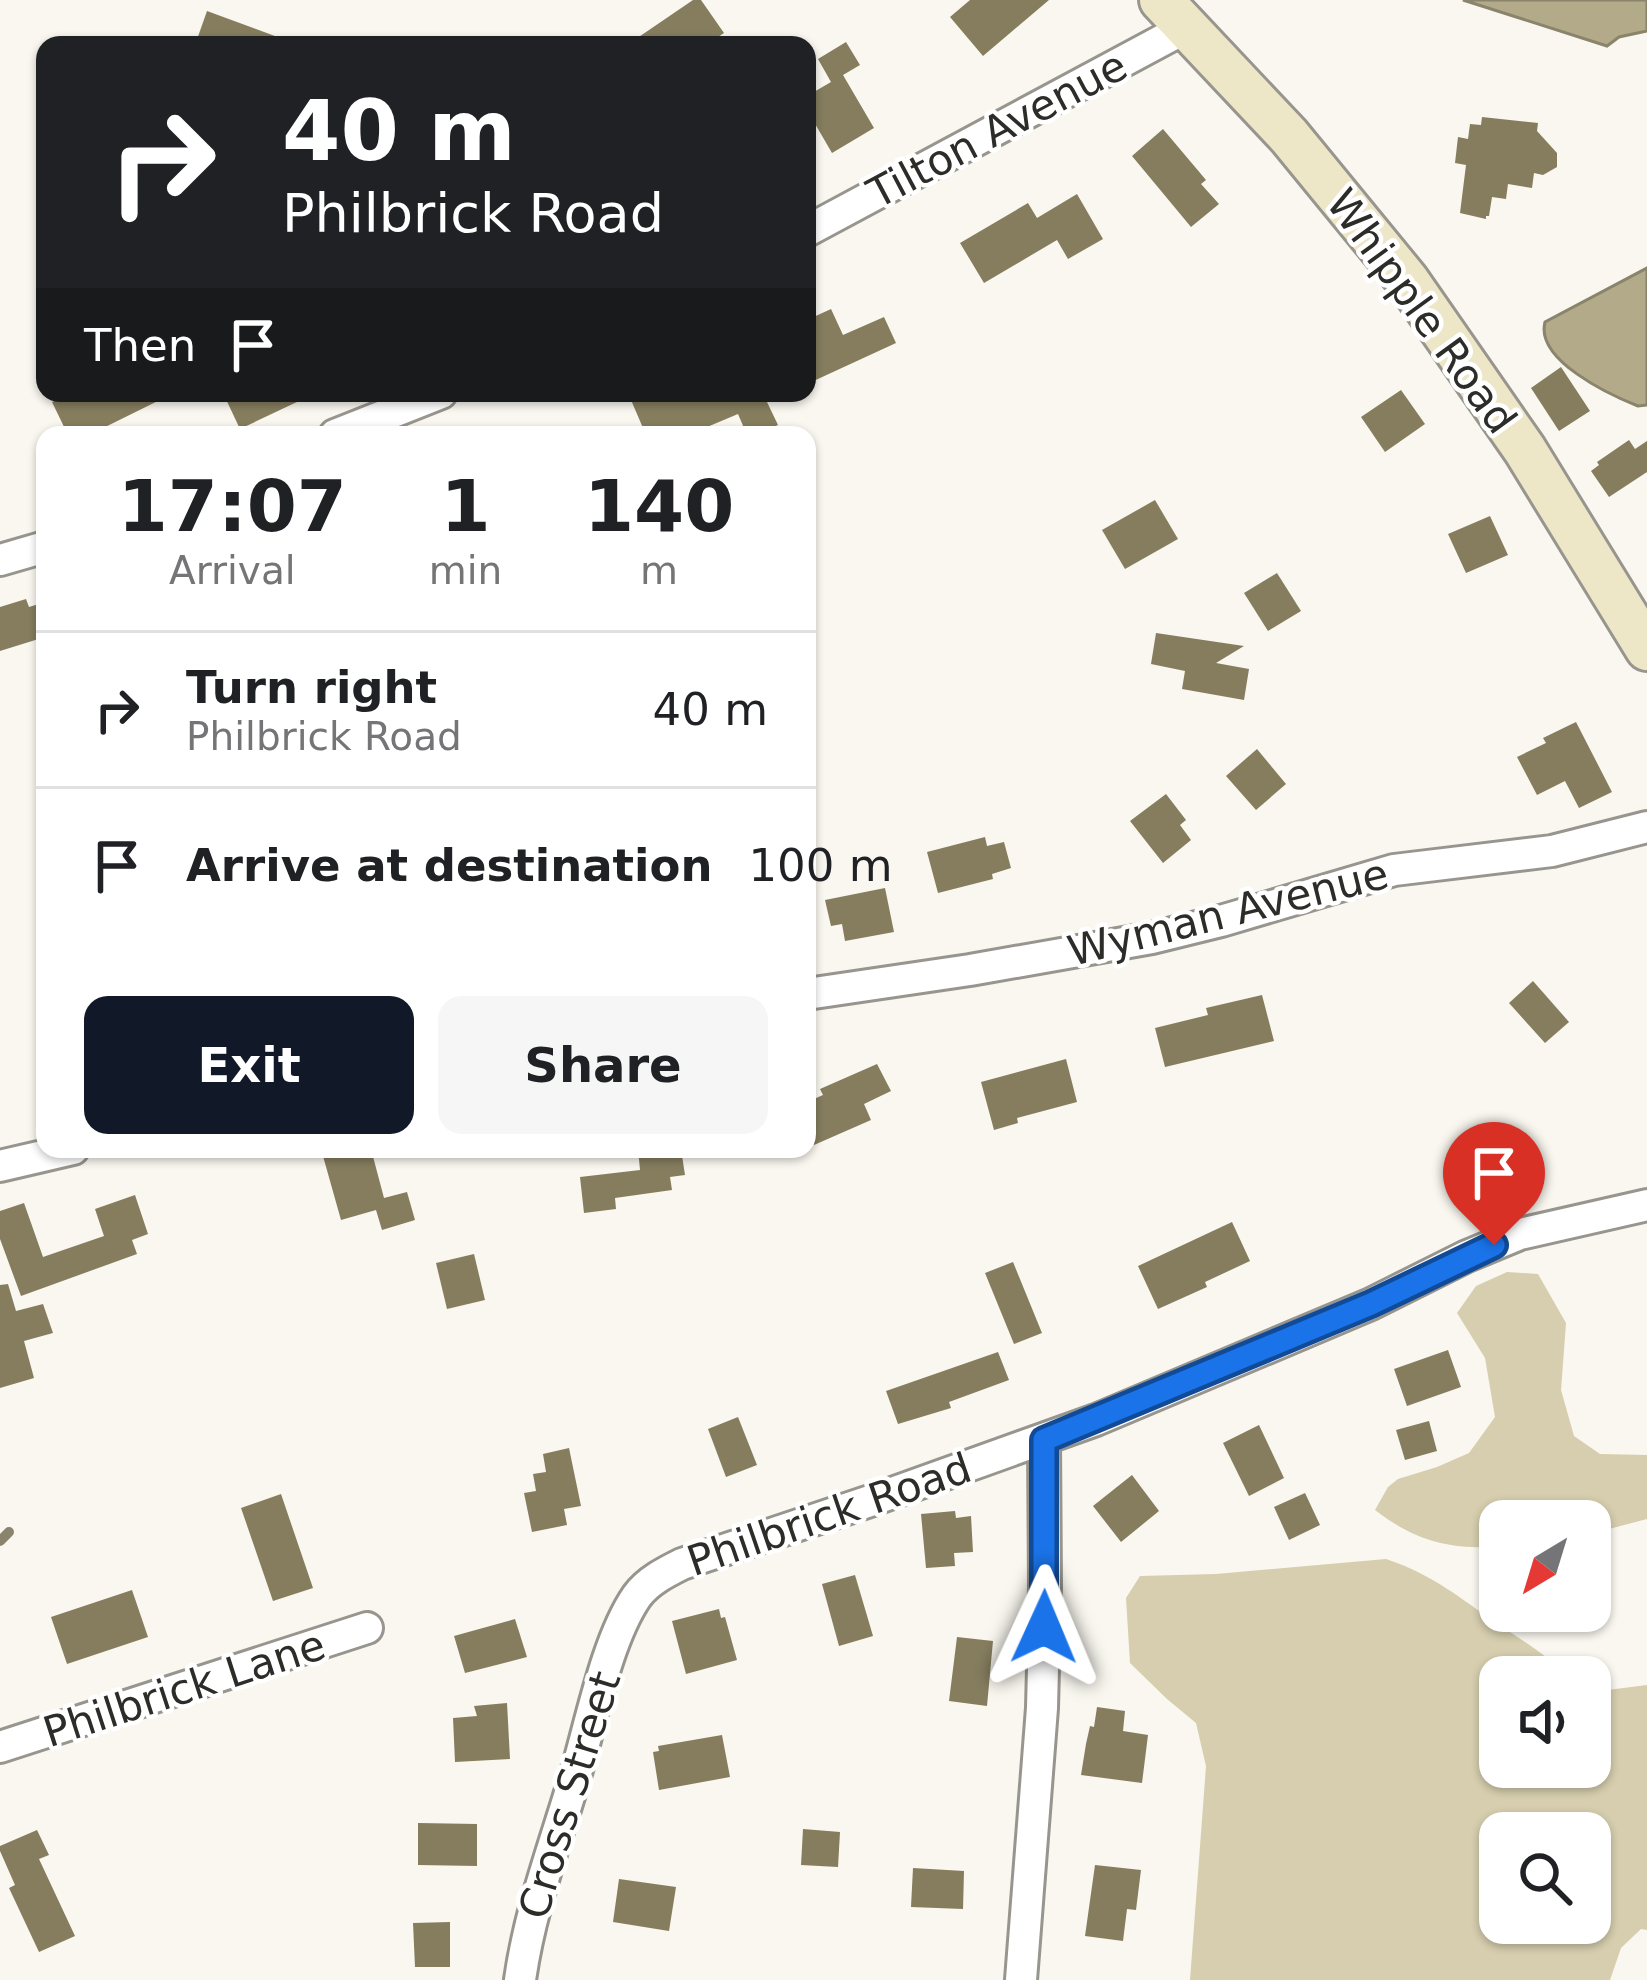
<!DOCTYPE html>
<html lang="en">
<head>
<meta charset="utf-8">
<style>
  :root { --surface:#fff; --page:#f6f6f6; --text:#202124; --muted:#757577; --line:#e0e0e0; --accent:#111827 }
  body { margin:0; font-family:"DejaVu Sans",sans-serif; background:var(--page); color:var(--text); height:100vh; display:flex; flex-direction:column; font-size:45px; white-space:nowrap }
  * { box-sizing:border-box; margin:0 }
  p { font-size:39px; color:var(--muted) }
  .icon { flex:none; width:66px; height:66px; fill:none; stroke:currentColor; stroke-width:2; stroke-linecap:round; stroke-linejoin:round }
  .map { position:relative; flex:1; overflow:hidden }
  .drawer { position:absolute; left:36px; top:426px; width:780px; height:732px; display:flex; flex-direction:column; background:var(--surface); border-radius:24px; box-shadow:0 3px 9px #0004 }
  .drawer>* { flex:none }
  .top-card { position:absolute; left:36px; top:36px; width:780px; height:366px; border-radius:24px; box-shadow:0 3px 9px #0004; background:#202124; color:#fff; overflow:hidden }
  .needle { width:78px; rotate:218deg }
  .controls { position:absolute; left:1479px; top:1500px; display:grid; gap:24px }
  .controls a { display:grid; place-items:center; width:132px; height:132px; border-radius:24px; background:var(--surface); box-shadow:0 3px 9px #0004; font-size:60px }
  .pin { position:absolute; display:grid; place-items:center; width:102px; height:102px; color:#fff; margin:-123px -51px; border-radius:50% 50% 50% 0; rotate:-45deg; box-shadow:0 0 12px #0007 }
  .pin .icon { rotate:45deg }
  .me { position:absolute; width:132px; margin:-66px; rotate:1deg; stroke-linejoin:round; filter:drop-shadow(0 0 9px #0008) }
  .turn { display:flex; align-items:center; gap:42px; height:252px; padding:0 48px; font-size:54px }
  .turn .icon { width:156px; height:156px; stroke-width:2.5 }
  .turn b { display:block; font-size:84px; line-height:102px }
  .then { display:flex; align-items:center; height:114px; padding:0 48px; background:#0003; gap:24px; font-size:45px }
  .eta { display:flex; justify-content:space-evenly; align-items:center; height:204px; text-align:center }
  .eta b { font-size:72px; font-weight:700; line-height:84px }
  .primary-button { display:flex; gap:24px; margin-top:auto; padding:24px 48px }
  .primary-button a { flex:1; height:138px; border-radius:24px; background:var(--accent); color:#fff; font-size:48px; font-weight:700; line-height:138px; text-align:center }
  .primary-button a+a { background:var(--page); color:var(--text) }
  ul { padding:0; list-style:none }
  li { display:flex; align-items:center; gap:36px; height:156px; padding:0 48px; border-top:3px solid var(--line) }
  li div { flex:1 }
  li b { display:block; font-size:45px }
  li em { font-style:normal }
  .map>svg:first-child { display:block }
  .green { fill:#d6ceae; fill-rule:evenodd }
  .water { fill:#b2aa89; stroke:#8a846c; stroke-width:3 }
  .lines { fill:none; stroke-linecap:round; stroke-linejoin:round }
  .stream { stroke:#8a846c; stroke-width:10 }
  .building { fill:#857d5e }
  .street-casing { stroke:#97958e; stroke-width:36 }
  .secondary-casing { stroke:#97958e; stroke-width:48 }
  .street { stroke:#fff; stroke-width:30 }
  .secondary { stroke:#ede6c7; stroke-width:42 }
  .route-casing { stroke:#114b97; stroke-width:30 }
  .route { stroke:#1a73e8; stroke-width:21 }
  .labels { text-anchor:middle; stroke-width:9; stroke-linejoin:round; paint-order:stroke }
  .street-label { font-size:42px; fill:#2c2c29; stroke:#fff }
</style>
</head>
<body>
<div class="map">
<svg width="1647" height="1980" viewBox="0 0 1647 1980">
  <rect width="100%" height="100%" fill="#f9f7ef"/>
  <!-- green -->
  <g class="green">
    <path d="M 1507,1272 L 1538,1274 L 1566,1323 L 1561,1390 L 1574,1436 L 1600,1454 L 1647,1455 L 1647,1519 L 1590,1534 L 1590,1521 L 1500,1521 L 1500,1547 C 1448,1549 1417,1542 1375,1510 L 1388,1487 L 1398,1479 L 1437,1467 L 1469,1453 L 1495,1417 L 1485,1358 L 1457,1313 L 1476,1286 Z"/>
    <path d="M 1386,1559 C 1436,1576 1459,1598 1501,1626 C 1528,1644 1546,1655 1570,1677 L 1500,1677 L 1500,1767 L 1590,1767 L 1590,1687 L 1600,1691 L 1647,1685 L 1647,1930 L 1641,1929 L 1621,1948 L 1610,1980 L 1190,1980 L 1206,1766 L 1196,1723 L 1167,1699 L 1130,1663 L 1126,1598 L 1140,1576 L 1216,1574 ZM 1590,1833 L 1590,1923 L 1500,1923 L 1500,1833 Z"/>
  </g>
  <!-- water -->
  <g class="water">
    <path d="M 1463,0 L 1647,0 L 1647,31 L 1619,37 L 1607,46 Z"/>
    <path d="M 1647,268 L 1647,405 L 1638,406 C 1610,395 1535,360 1545,322 Z"/>
  </g>
  <g class="lines">
    <!-- stream -->
    <path class="stream" d="M 0,1541 L 9,1532"/>
  </g>
  <!-- building -->
  <g class="building">
    <path d="M 693,0 L 701,0 L 724,33 L 706,45 L 627,45 Z"/>
    <path d="M 970,0 L 1049,0 L 983,56 L 950,17 Z"/>
    <path d="M 207,11 L 291,42 L 290,45 L 195,45 Z"/>
    <path d="M 846,42 L 860,65 L 843,75 L 874,128 L 832,153 L 807,110 L 807,96 L 831,82 L 818,59 Z"/>
    <path d="M 1482,117 L 1538,123 L 1537,131 L 1557,153 L 1557,167 L 1543,175 L 1534,173 L 1532,188 L 1508,184 L 1506,199 L 1492,197 L 1489,216 L 1486,216 L 1486,219 L 1460,213 L 1466,165 L 1455,163 L 1458,137 L 1468,139 L 1470,124 L 1481,125 Z"/>
    <path d="M 1163,129 L 1206,180 L 1201,184 L 1219,204 L 1191,227 L 1132,156 Z"/>
    <path d="M 1077,194 L 1103,239 L 1068,259 L 1057,240 L 984,283 L 960,243 L 1028,203 L 1037,218 Z"/>
    <path d="M 831,309 L 843,335 L 884,317 L 896,343 L 807,384 L 807,320 Z"/>
    <path d="M 1561,367 L 1590,411 L 1559,431 L 1531,388 Z"/>
    <path d="M 1401,390 L 1425,424 L 1385,452 L 1361,417 Z"/>
    <path d="M 71,393 L 174,393 L 89,435 L 68,435 L 52,402 Z"/>
    <path d="M 223,393 L 316,393 L 240,429 Z"/>
    <path d="M 628,393 L 787,393 L 767,402 L 778,425 L 756,435 L 747,435 L 738,414 L 688,435 L 646,435 Z"/>
    <path d="M 1629,440 L 1635,449 L 1647,441 L 1647,472 L 1609,497 L 1591,471 L 1599,465 L 1597,462 Z"/>
    <path d="M 1155,500 L 1178,539 L 1125,569 L 1102,530 Z"/>
    <path d="M 1490,516 L 1508,555 L 1466,573 L 1448,534 Z"/>
    <path d="M 1277,573 L 1301,611 L 1268,631 L 1244,593 Z"/>
    <path d="M 26,599 L 29,607 L 45,602 L 45,637 L 0,651 L 0,607 Z"/>
    <path d="M 1156,633 L 1244,646 L 1216,663 L 1249,669 L 1244,700 L 1182,689 L 1185,671 L 1151,664 Z"/>
    <path d="M 1576,722 L 1612,792 L 1579,808 L 1565,781 L 1537,795 L 1517,757 L 1546,743 L 1543,738 Z"/>
    <path d="M 1257,749 L 1286,784 L 1256,810 L 1226,776 Z"/>
    <path d="M 1166,794 L 1186,820 L 1180,825 L 1191,840 L 1163,863 L 1130,821 Z"/>
    <path d="M 985,837 L 987,846 L 1004,842 L 1011,868 L 992,874 L 993,879 L 938,893 L 927,852 Z"/>
    <path d="M 885,888 L 894,932 L 845,941 L 842,924 L 831,926 L 825,900 Z"/>
    <path d="M 1533,981 L 1569,1022 L 1545,1043 L 1509,1003 Z"/>
    <path d="M 1262,995 L 1274,1041 L 1165,1067 L 1155,1028 L 1208,1015 L 1206,1008 Z"/>
    <path d="M 1066,1059 L 1077,1102 L 1017,1118 L 1018,1123 L 994,1130 L 981,1082 Z"/>
    <path d="M 877,1064 L 891,1091 L 864,1104 L 871,1120 L 814,1145 L 807,1129 L 807,1102 L 823,1095 L 820,1089 Z"/>
    <path d="M 321,1149 L 371,1149 L 384,1198 L 407,1192 L 415,1220 L 382,1230 L 376,1210 L 341,1220 Z"/>
    <path d="M 638,1149 L 681,1149 L 685,1175 L 670,1177 L 672,1190 L 615,1198 L 616,1209 L 584,1213 L 580,1177 L 640,1170 Z"/>
    <path d="M 135,1195 L 148,1234 L 132,1240 L 137,1254 L 21,1296 L 0,1239 L 0,1211 L 24,1203 L 43,1257 L 104,1236 L 95,1209 Z"/>
    <path d="M 1232,1222 L 1250,1261 L 1205,1282 L 1207,1287 L 1158,1309 L 1138,1266 Z"/>
    <path d="M 474,1254 L 485,1300 L 447,1309 L 436,1263 Z"/>
    <path d="M 1013,1262 L 1042,1333 L 1014,1344 L 985,1273 Z"/>
    <path d="M 8,1284 L 16,1311 L 43,1304 L 53,1333 L 24,1341 L 34,1378 L 0,1388 L 0,1285 Z"/>
    <path d="M 1448,1350 L 1461,1387 L 1407,1406 L 1394,1369 Z"/>
    <path d="M 998,1352 L 1009,1380 L 949,1402 L 951,1408 L 898,1424 L 886,1391 Z"/>
    <path d="M 738,1417 L 757,1465 L 726,1477 L 708,1429 Z"/>
    <path d="M 1429,1421 L 1437,1451 L 1405,1460 L 1396,1430 Z"/>
    <path d="M 1259,1425 L 1284,1478 L 1249,1496 L 1223,1443 Z"/>
    <path d="M 569,1448 L 581,1506 L 564,1509 L 567,1525 L 532,1532 L 524,1493 L 536,1491 L 533,1474 L 546,1472 L 543,1454 Z"/>
    <path d="M 1132,1475 L 1159,1511 L 1121,1542 L 1093,1506 Z"/>
    <path d="M 1305,1493 L 1320,1525 L 1289,1540 L 1274,1507 Z"/>
    <path d="M 281,1494 L 313,1588 L 273,1601 L 241,1508 Z"/>
    <path d="M 955,1511 L 956,1518 L 971,1516 L 973,1552 L 954,1553 L 955,1566 L 926,1568 L 921,1514 Z"/>
    <path d="M 855,1575 L 873,1636 L 839,1646 L 822,1584 Z"/>
    <path d="M 132,1590 L 148,1637 L 67,1664 L 51,1617 Z"/>
    <path d="M 719,1609 L 721,1618 L 725,1617 L 737,1660 L 686,1674 L 672,1621 Z"/>
    <path d="M 515,1619 L 527,1657 L 465,1673 L 454,1636 Z"/>
    <path d="M 957,1637 L 993,1641 L 987,1706 L 949,1701 Z"/>
    <path d="M 507,1703 L 510,1759 L 455,1762 L 453,1718 L 477,1716 L 474,1706 Z"/>
    <path d="M 1097,1707 L 1125,1711 L 1123,1731 L 1148,1735 L 1142,1783 L 1081,1775 L 1086,1744 L 1090,1726 L 1094,1727 Z"/>
    <path d="M 722,1735 L 730,1777 L 659,1790 L 653,1752 L 659,1751 L 658,1746 Z"/>
    <path d="M 418,1823 L 477,1824 L 477,1866 L 418,1865 Z"/>
    <path d="M 803,1829 L 840,1832 L 838,1867 L 801,1865 Z"/>
    <path d="M 37,1830 L 49,1855 L 39,1859 L 75,1936 L 39,1952 L 9,1888 L 15,1885 L 0,1851 L 0,1846 Z"/>
    <path d="M 1095,1865 L 1141,1870 L 1136,1910 L 1127,1909 L 1123,1941 L 1085,1936 Z"/>
    <path d="M 913,1868 L 964,1871 L 963,1909 L 911,1907 Z"/>
    <path d="M 619,1879 L 676,1887 L 669,1931 L 613,1922 Z"/>
    <path d="M 450,1922 L 450,1967 L 415,1967 L 413,1923 Z"/>
  </g>
  <g class="lines">
    <!-- street casing -->
    <g class="street-casing">
      <g id="street">
        <path d="M 807,231 L 1187,27"/>
        <path d="M 335,435 L 441,393"/>
        <path d="M 0,560 L 45,547"/>
        <path d="M 807,994 L 970,970 L 1152,938 L 1221,921 L 1394,870 L 1552,851 L 1647,827"/>
        <path d="M 0,1166 L 73,1149"/>
        <path d="M 0,1747 L 367,1628"/>
        <path d="M 520,1980 C 530,1908 556,1842 576,1773 C 591,1722 607,1639 637,1596 C 648,1581 666,1572 682,1564 L 870,1501 L 1096,1420 L 1371,1304 L 1467,1256 L 1520,1234 L 1647,1205"/>
        <path d="M 1021,1980 L 1042,1708 L 1045,1587 L 1044,1440"/>
      </g>
    </g>
    <!-- secondary casing -->
    <g class="secondary-casing">
      <path id="secondary" d="M 1161,0 L 1289,136 L 1407,280 L 1525,450 L 1647,649"/>
    </g>
    <!-- street -->
    <use href="#street" class="street"/>
    <!-- secondary -->
    <use href="#secondary" class="secondary"/>
  </g>
  <g class="lines">
    <!-- route casing -->
    <g class="route-casing">
      <path id="route" d="M 1044,1627 L 1044,1440 L 1371,1304 L 1494,1245"/>
    </g>
    <!-- route -->
    <use href="#route" class="route"/>
  </g>
  <g class="labels">
    <!-- street labels -->
    <g class="street-label">
      <text transform="translate(997 129) rotate(-28)" y="15">Tilton Avenue</text>
      <text transform="translate(1422 311) rotate(54)" y="15">Whipple Road</text>
      <text transform="translate(1228 912) rotate(-14)" y="15">Wyman Avenue</text>
      <text transform="translate(829 1514) rotate(-19)" y="15">Philbrick Road</text>
      <text transform="translate(184 1688) rotate(-18)" y="15">Philbrick Lane</text>
      <text transform="translate(569 1795) rotate(-73)" y="15">Cross Street</text>
    </g>
  </g>
</svg>
<div class="controls">
<a><svg class="needle" viewBox="-14 -14 28 28"><path d="M0-13l5 13h-10z" fill="#e53935"/><path d="M0 13l5-13h-10z" fill="#757577"/></svg></a>
<a><svg class="icon" aria-label="sound" viewBox="0 0 24 24"><path d="M4 9h4l5-4v14l-5-4H4zM17 9q2 3 0 6"/></svg></a>
<a><svg class="icon" aria-label="search" viewBox="0 0 24 24"><circle cx="10" cy="10" r="6"/><path d="M15 15l6 6"/></svg></a>
</div>
<div class="pin" style="left:1494px;top:1245px;background:#d93025"><svg class="icon" aria-label="arrive" viewBox="0 0 24 24"><path d="M6 21V4h12l-3 4 3 4H6"/></svg></div>
<svg class="me" style="left:1044px;top:1627px" viewBox="-20 -20 40 40"><path d="M0-17L14 15 0 8-14 15z" fill="#1a73e8" stroke="#fff" stroke-width="4"/></svg>
<div class="top-card">
<div class="turn"><svg class="icon" aria-label="right" viewBox="0 0 24 24"><path d="M7 20v-9h11M14 6l5 5-5 5"/></svg><div><b>40 m</b>Philbrick Road</div></div>
<div class="then">Then<svg class="icon" aria-label="arrive" viewBox="0 0 24 24"><path d="M6 21V4h12l-3 4 3 4H6"/></svg></div>
</div>
<section class="drawer">
<div class="eta">
<div><b>17:07</b><p>Arrival</p></div>
<div><b>1</b><p>min</p></div>
<div><b>140</b><p>m</p></div>
</div>
<ul>
<li><svg class="icon" aria-label="right" viewBox="0 0 24 24"><path d="M7 20v-9h11M14 6l5 5-5 5"/></svg><div><b>Turn right</b><p>Philbrick Road</p></div><em>40 m</em></li>
<li><svg class="icon" aria-label="arrive" viewBox="0 0 24 24"><path d="M6 21V4h12l-3 4 3 4H6"/></svg><div><b>Arrive at destination</b></div><em>100 m</em></li>
</ul>
<div class="primary-button"><a>Exit</a><a>Share</a></div>
</section>
</div>
</body>
</html>
